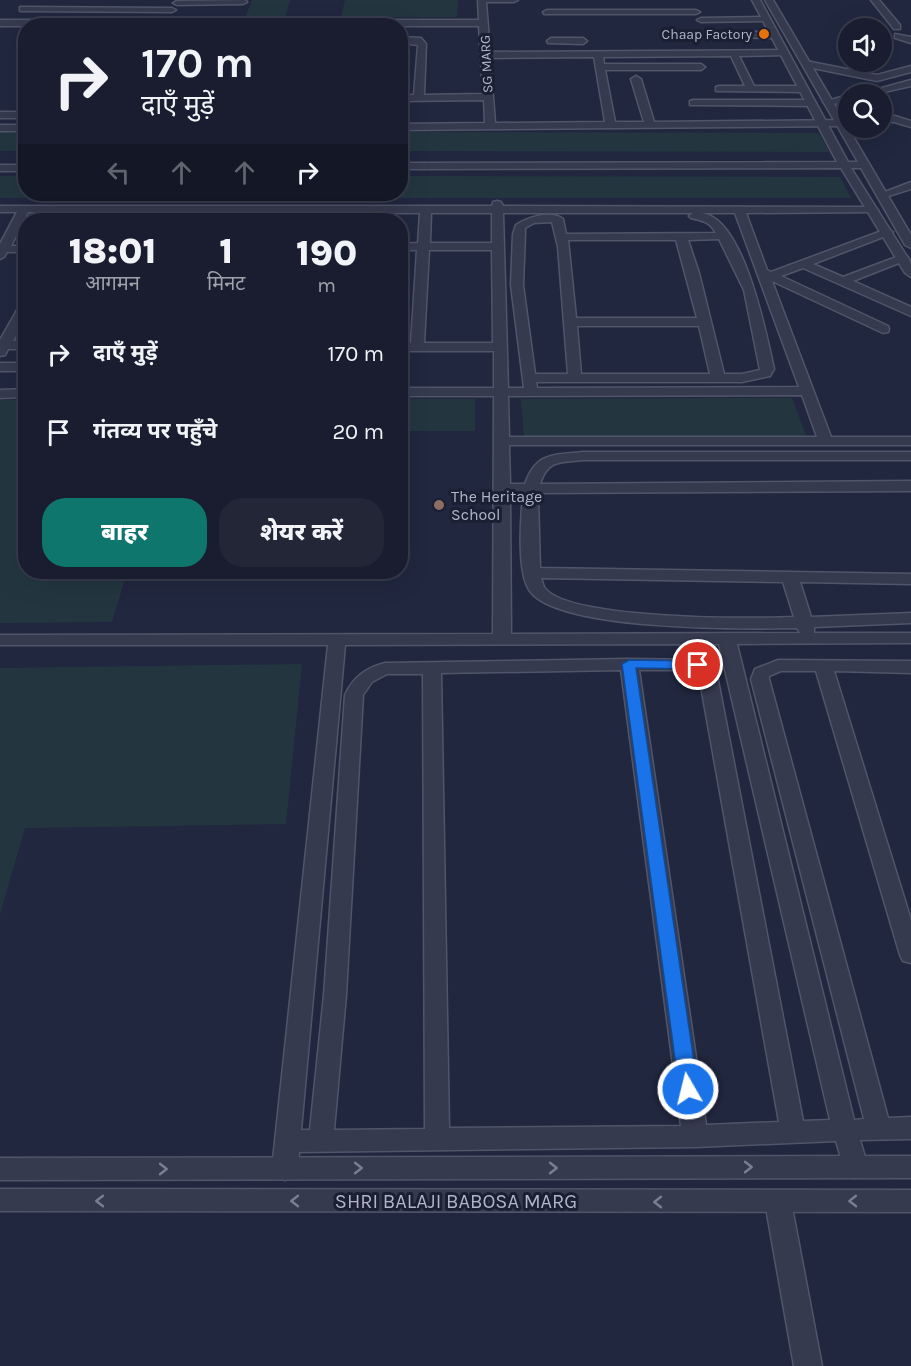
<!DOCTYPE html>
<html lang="hi">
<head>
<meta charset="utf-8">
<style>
  :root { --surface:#191d2f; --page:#222637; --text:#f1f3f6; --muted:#9fa2aa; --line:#373b4b; --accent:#0f766e }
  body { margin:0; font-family:Karla,"Noto Sans Devanagari",sans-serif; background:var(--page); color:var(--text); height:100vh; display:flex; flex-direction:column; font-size:22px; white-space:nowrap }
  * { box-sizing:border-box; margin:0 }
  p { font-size:20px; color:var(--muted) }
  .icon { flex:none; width:33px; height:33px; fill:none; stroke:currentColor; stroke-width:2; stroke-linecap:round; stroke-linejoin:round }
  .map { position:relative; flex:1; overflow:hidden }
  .panel { position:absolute; left:18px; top:213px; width:390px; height:366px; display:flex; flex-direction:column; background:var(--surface); border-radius:24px; box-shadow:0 6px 24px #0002,0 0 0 2px var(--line) }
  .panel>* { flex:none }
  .hud { position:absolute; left:18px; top:18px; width:390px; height:183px; border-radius:24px; box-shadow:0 6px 24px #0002,0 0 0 2px var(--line); background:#191d2f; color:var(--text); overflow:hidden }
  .buttons { position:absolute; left:838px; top:18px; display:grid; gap:12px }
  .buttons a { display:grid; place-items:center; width:54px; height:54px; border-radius:50%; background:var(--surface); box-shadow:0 6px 24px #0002,0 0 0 2px var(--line); font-size:30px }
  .pin { position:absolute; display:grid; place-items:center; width:51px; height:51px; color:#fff; margin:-26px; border:3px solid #fff; border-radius:50%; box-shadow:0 2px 6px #0007 }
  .me { position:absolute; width:66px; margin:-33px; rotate:352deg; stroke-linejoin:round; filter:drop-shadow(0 0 4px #0008) }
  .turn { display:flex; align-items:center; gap:21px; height:126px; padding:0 24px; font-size:27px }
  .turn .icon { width:78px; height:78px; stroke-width:2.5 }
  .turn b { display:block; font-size:42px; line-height:51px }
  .lanes { display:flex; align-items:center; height:57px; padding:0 24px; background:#0003; justify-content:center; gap:30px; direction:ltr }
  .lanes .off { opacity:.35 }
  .eta { display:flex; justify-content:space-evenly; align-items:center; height:102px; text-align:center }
  .eta b { font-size:36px; font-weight:800; line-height:42px }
  .primary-button { display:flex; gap:12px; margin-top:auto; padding:12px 24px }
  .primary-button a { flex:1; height:69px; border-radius:24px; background:var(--accent); color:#fff; font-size:24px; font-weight:800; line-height:69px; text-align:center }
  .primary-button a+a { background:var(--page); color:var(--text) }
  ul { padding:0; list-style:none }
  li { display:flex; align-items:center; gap:18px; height:78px; padding:0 24px }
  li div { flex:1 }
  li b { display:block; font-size:22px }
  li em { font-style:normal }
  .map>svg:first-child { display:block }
  .green { fill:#233640 }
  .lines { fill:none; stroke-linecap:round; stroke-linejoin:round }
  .minor-casing { stroke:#50556a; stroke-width:3 }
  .tertiary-casing { stroke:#50556a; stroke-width:3 }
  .minor { fill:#353a4f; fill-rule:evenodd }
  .tertiary { fill:#353a4f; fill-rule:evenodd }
  .oneway { stroke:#797e93 }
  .route { fill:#1a73e8; stroke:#114b97; stroke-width:1.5 }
  .food-dot { fill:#e8710a; stroke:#1a1f34; stroke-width:2 }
  .education-dot { fill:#8d6e63; stroke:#1a1f34; stroke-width:2 }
  .labels { text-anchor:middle; stroke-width:6; stroke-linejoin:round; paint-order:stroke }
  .far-poi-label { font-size:14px; fill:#b1b5ca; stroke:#1a1f34; text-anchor:end }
  .far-street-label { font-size:14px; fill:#b1b5ca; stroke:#1a1f34 }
  .poi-label { font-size:16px; fill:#b1b5ca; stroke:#1a1f34; text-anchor:start }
  .near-street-label { font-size:20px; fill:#b1b5ca; stroke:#1a1f34 }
</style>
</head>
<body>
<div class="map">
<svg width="911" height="1366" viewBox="0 0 911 1366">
  <rect width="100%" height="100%" fill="#21273f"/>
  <!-- green -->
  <g class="green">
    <path d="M 252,0 L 290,0 L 285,18 L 245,18 Z"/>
    <path d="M 345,0 L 458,0 L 457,17 L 341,17 Z"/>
    <rect x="0" y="132" width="25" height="19"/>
    <path d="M 401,132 L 819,133 L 829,152 L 401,151 Z"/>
    <path d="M 0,176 L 25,176 L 26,194 L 400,194 L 401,176 L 840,177 L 851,198 L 0,198 Z"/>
    <path d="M 792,398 L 807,438 L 524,439 L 521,399 Z"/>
    <rect x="401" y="399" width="74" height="32"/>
    <path d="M 0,400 L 25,400 L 26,572 L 127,572 L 112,622 L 0,623 Z"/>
    <path d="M 302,664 L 286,824 L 25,828 L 0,914 L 0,668 Z"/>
  </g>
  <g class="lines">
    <!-- minor casing -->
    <g class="minor-casing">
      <g id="minor">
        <path d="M 245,0 L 247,2 L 243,4 L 177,5 L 173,3 L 177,1 Z"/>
        <path d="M 478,0 L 518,0 L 514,2 L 486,2 L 490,52 L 784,50 L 787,51 L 787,55 L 739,56 L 754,86 L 803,86 L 808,89 L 803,92 L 716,91 L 716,87 L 719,86 L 745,86 L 731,56 L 603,57 L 604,64 L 701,64 L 705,67 L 701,70 L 605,70 L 615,122 L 644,122 L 631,79 L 636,76 L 641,79 L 654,122 L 849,120 L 849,126 L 400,130 L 400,124 L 485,123 L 484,100 L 400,101 L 400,95 L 414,95 L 418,45 L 400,43 L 400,37 L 421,38 L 426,44 L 424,95 L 483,94 L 479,26 L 0,26 L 0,20 L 479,20 ZM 594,57 L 605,122 L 495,123 L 490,58 Z"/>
        <path d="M 871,0 L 879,0 L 900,25 L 900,29 L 894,29 Z"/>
        <path d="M 23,7 L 172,8 L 176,10 L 172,12 L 20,11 L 20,7 Z"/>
        <path d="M 547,10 L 696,10 L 700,12 L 696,14 L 544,14 L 543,12 Z"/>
        <path d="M 766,17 L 769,17 L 769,21 L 701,22 L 697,20 L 701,18 Z"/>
        <path d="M 709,32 L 774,32 L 778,35 L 774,38 L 706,37 L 705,35 Z"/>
        <path d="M 895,34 L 911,37 L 911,43 L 895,38 Z"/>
        <path d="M 551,38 L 583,38 L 587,41 L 583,44 L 548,43 L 547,41 Z"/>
        <path d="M 806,61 L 877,75 L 911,66 L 911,72 L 877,81 L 803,66 L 803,62 Z"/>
        <path d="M 911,80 L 911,86 L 875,94 L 860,94 Z"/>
        <path d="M 849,95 L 849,101 L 828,105 L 823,102 Z"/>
        <path d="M 693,100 L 811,100 L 816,103 L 811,106 L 690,105 L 690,101 Z"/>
        <rect x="0" y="112" width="26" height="6"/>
        <path d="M 882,116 L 895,116 L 911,121 L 911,127 L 894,122 L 882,122 Z"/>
        <rect x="0" y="125" width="26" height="6"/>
        <path d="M 911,182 L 911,189 L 882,198 L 877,195 Z"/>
        <path d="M 497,201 L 501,202 L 503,206 L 872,207 L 878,210 L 876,212 L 746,213 L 767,270 L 771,272 L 887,229 L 893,232 L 891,234 L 813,264 L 843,277 L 899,256 L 907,256 L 909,259 L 853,281 L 911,307 L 911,316 L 803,268 L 781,276 L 888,326 L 889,329 L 888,332 L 883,333 L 772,281 L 831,437 L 911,437 L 911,445 L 509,445 L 510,484 L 525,484 C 536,452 554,455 583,452 L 911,452 L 911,460 L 583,460 C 560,463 548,459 540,484 L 911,481 L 911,491 L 538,493 L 538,497 L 540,568 L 911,574 L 911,584 L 800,582 L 811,617 L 911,613 L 911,623 L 814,627 L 814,633 L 911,633 L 911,643 L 737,644 L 854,1120 L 864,1119 L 751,679 L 755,669 L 778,660 L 911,661 L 911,673 L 834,671 L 911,920 L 911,963 L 903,961 L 900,955 L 816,671 L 781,671 L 769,676 L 769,679 L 888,1118 L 911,1117 L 911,1139 L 860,1140 L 868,1167 L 864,1175 L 855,1178 L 846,1175 L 836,1141 L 695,1147 L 299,1152 L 298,1169 L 294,1177 L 285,1180 L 276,1177 L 272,1169 L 275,1141 L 328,645 L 0,645 L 0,635 L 493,634 L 494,396 L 400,396 L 400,388 L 494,388 L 494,351 L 400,351 L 400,343 L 411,343 L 417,250 L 400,250 L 400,244 L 418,243 L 420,213 L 28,212 L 11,246 L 26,246 L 26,252 L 7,252 L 4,257 L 0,259 L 0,244 L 17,212 L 0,212 L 0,206 L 492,206 L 493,202 ZM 431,213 L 492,213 L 492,243 L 430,243 ZM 503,213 L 693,213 L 689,216 L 691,218 C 703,221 709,221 716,233 L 566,234 L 563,219 C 551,210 528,217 516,225 L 513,234 L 511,285 L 524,388 L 508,388 ZM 701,213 L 735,213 L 799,387 L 537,388 L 536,382 L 742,382 L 770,376 L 774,369 C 766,333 744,217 701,213 ZM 552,222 L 558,247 L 568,374 L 535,374 L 523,285 L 525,234 L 525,228 L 534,223 ZM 719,239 L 744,290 L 760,370 L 742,374 L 724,374 L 699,273 L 688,240 ZM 568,240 L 676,240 L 697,318 L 576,318 ZM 429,250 L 492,250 L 493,343 L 424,343 ZM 577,326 L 699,326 L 710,374 L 581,374 ZM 802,395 L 817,437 L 509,437 L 508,396 ZM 510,493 L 523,493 C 521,518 517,567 528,588 C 550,632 751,629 797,628 L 800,633 L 511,634 ZM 541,578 L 783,582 L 794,617 C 753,619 565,620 544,587 C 543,585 542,580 541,578 ZM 719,644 L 830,1120 L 803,1121 L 717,675 L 710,664 L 698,660 L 629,659 L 385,663 C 366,668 353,677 345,695 L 324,995 L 310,1130 L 301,1130 L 345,645 ZM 621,670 L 681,1126 L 449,1128 L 441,673 ZM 639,670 L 695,670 L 699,675 L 779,1122 L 706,1125 ZM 387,674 L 423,674 L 425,1129 L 334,1130 L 346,995 L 363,695 L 372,682 Z"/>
        <path d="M 26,301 L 26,317 L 13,341 L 26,341 L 26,349 L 8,349 L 5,355 L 0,356 L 0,340 L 20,305 Z"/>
        <rect x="0" y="363" width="26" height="8"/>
        <path d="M 26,389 L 26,397 L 0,398 L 0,390 Z"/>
        <path d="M 778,1191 L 787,1194 L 791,1202 L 822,1366 L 794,1366 L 765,1202 L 769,1194 Z"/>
      </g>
    </g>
    <!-- tertiary casing -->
    <g class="tertiary-casing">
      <g id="tertiary">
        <path d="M 752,0 L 760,0 L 848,162 L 858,162 L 765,0 L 773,0 L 911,235 L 911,248 L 905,245 L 861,168 L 851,168 L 911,263 L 911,277 L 905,273 L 841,168 L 400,169 L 400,163 L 837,162 Z"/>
        <rect x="0" y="165" width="26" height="6"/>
        <path d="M 911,1156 L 911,1178 L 0,1180 L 0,1158 Z"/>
        <path d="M 0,1189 L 911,1190 L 911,1212 L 0,1211 Z"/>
      </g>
    </g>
    <!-- minor -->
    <use href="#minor" class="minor"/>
    <!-- tertiary -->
    <use href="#tertiary" class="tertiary"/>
  </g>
  <!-- one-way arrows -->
  <defs><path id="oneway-chevron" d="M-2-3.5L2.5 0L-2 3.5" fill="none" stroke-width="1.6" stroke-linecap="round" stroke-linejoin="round" transform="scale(1.5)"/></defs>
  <g class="oneway">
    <use href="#oneway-chevron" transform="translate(748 1167)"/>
    <use href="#oneway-chevron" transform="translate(358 1168)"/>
    <use href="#oneway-chevron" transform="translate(553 1168)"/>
    <use href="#oneway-chevron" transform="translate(163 1169)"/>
    <use href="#oneway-chevron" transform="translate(100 1201) rotate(-180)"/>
    <use href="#oneway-chevron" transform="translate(295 1201) rotate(-180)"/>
    <use href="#oneway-chevron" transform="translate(853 1201) rotate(179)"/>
    <use href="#oneway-chevron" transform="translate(658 1202) rotate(-180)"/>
  </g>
  <!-- route -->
  <path class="route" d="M 629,660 L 698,661 L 704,665 L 698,669 L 636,668 L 698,1089 L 695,1094 L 688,1096 L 682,1094 L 679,1089 L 622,664 Z"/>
  <!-- markers -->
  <circle class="food-dot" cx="764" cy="34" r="6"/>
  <circle class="education-dot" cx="439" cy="505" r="6"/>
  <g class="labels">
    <!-- far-poi labels -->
    <g class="far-poi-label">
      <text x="752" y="39">Chaap Factory</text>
    </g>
    <!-- far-street labels -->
    <g class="far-street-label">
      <text transform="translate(486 64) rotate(-93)" y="5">SG MARG</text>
    </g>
    <!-- poi labels -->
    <g class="poi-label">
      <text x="451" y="502">The Heritage<tspan x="451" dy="18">School</tspan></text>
    </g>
    <!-- near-street labels -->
    <g class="near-street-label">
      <text x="456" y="1208">SHRI BALAJI BABOSA MARG</text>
    </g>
  </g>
</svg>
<div class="buttons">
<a><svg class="icon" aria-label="sound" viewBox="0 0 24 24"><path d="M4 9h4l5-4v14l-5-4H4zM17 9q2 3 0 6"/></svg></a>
<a><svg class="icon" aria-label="search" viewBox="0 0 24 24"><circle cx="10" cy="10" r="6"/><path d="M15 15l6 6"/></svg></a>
</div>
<div class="pin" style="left:698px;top:665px;background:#d93025"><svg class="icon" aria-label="arrive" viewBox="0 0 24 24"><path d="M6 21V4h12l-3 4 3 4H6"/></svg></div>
<svg class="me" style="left:688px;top:1089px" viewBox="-20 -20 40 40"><circle r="17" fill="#1a73e8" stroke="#fff" stroke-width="3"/><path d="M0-11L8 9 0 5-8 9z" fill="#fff"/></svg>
<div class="hud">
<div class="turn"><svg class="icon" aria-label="right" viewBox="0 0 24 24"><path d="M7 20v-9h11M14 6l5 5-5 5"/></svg><div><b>170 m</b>दाएँ मुड़ें</div></div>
<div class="lanes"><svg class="icon off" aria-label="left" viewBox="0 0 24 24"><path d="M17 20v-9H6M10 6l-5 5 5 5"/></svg><svg class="icon off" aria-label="ahead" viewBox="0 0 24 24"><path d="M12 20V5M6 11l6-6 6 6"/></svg><svg class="icon off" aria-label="ahead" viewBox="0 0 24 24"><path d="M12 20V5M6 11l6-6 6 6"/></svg><svg class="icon" aria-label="right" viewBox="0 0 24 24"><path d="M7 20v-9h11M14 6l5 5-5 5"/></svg></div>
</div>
<section class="panel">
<div class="eta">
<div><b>18:01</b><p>आगमन</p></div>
<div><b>1</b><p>मिनट</p></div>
<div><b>190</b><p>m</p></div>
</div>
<ul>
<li><svg class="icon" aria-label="right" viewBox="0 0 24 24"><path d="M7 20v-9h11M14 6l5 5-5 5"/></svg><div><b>दाएँ मुड़ें</b></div><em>170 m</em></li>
<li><svg class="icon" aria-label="arrive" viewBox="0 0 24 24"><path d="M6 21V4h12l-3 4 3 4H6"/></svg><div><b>गंतव्य पर पहुँचे</b></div><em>20 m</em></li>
</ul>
<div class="primary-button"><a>बाहर</a><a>शेयर करें</a></div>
</section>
</div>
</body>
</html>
